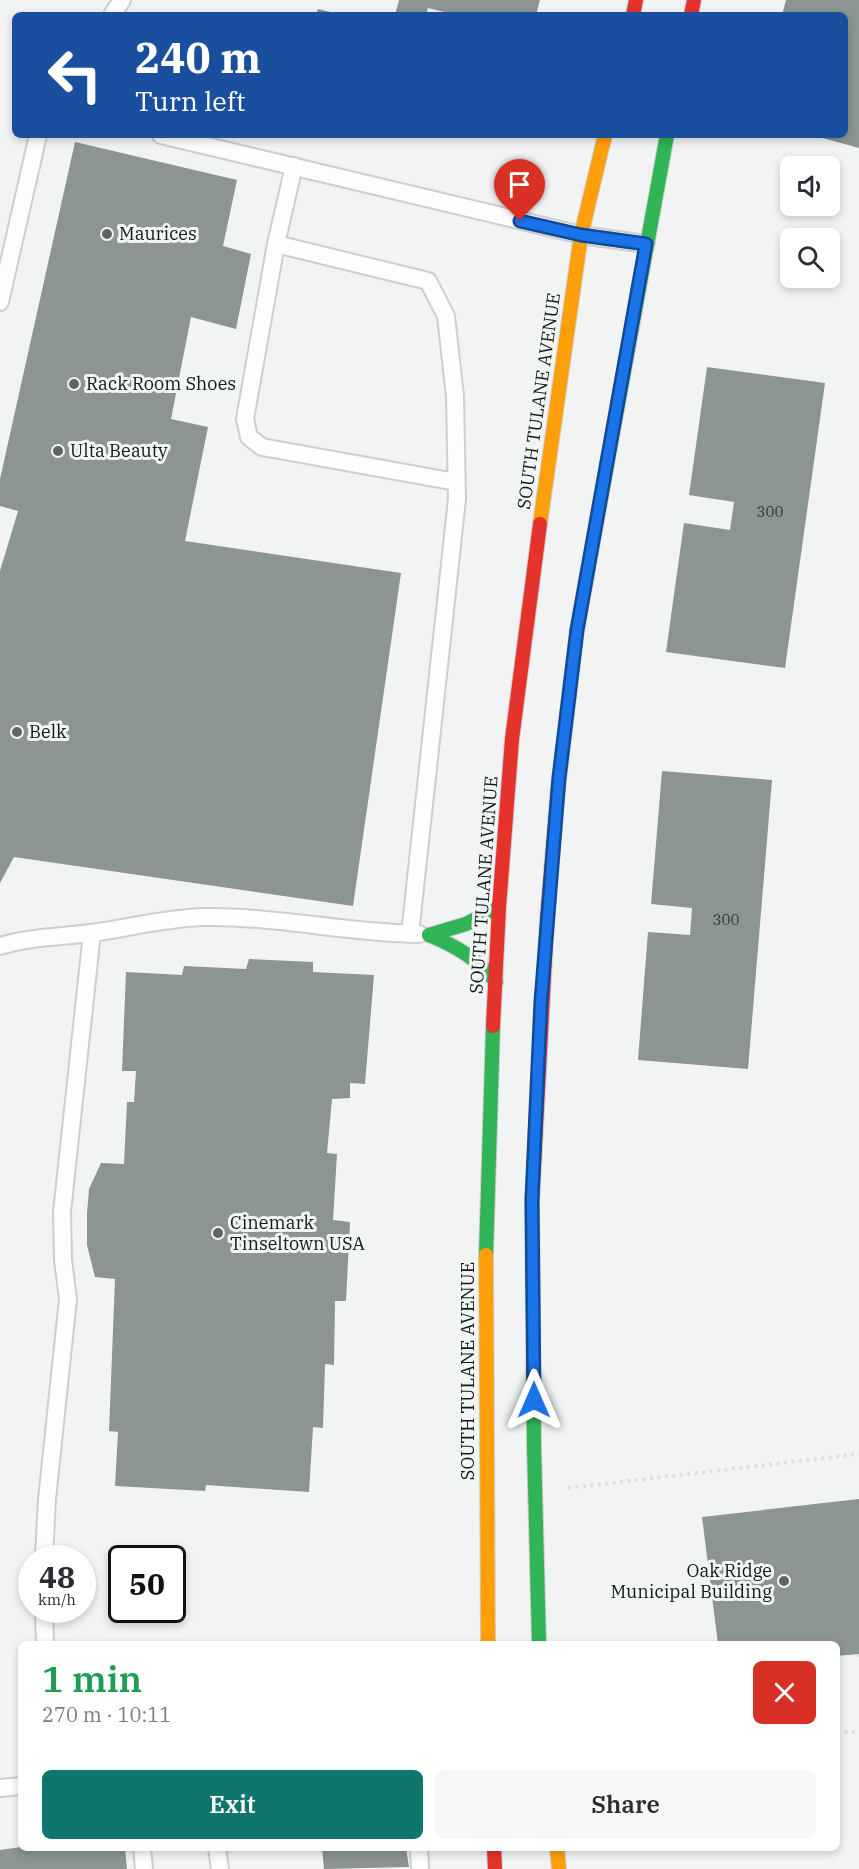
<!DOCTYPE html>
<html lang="en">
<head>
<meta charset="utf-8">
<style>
  :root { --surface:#fff; --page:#f7f7f7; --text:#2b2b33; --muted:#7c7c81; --accent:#0f766e }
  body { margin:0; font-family:"IBM Plex Serif",serif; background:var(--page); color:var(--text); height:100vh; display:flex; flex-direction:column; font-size:22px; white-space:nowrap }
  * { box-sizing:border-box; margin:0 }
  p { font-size:20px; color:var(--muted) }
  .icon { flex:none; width:33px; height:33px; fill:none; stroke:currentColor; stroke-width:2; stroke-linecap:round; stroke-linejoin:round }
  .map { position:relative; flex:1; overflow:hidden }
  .sheet { position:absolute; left:18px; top:1641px; width:822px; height:210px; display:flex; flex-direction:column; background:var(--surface); border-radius:9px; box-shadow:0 3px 9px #0003 }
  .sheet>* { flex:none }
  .guide { position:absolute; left:12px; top:12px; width:836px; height:126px; border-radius:9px; box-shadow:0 3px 9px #0003; background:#1a4fa0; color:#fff; overflow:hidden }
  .fabs { position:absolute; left:780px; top:156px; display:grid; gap:12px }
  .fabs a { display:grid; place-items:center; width:60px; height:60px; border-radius:9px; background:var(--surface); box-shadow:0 3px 9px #0003; font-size:30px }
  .speed { position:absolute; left:18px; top:1545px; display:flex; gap:12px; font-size:30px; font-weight:700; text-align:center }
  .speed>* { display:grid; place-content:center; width:78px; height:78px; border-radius:50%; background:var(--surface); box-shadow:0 3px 9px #0003; line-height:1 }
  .speed small { font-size:15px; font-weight:400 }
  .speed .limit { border:3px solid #111; border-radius:9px; background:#fff; color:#111 }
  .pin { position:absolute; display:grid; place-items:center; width:51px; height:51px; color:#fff; margin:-62px -26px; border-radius:50% 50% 50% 0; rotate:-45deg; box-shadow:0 0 6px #0007 }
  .pin .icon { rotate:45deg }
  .me { position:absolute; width:66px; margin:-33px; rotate:0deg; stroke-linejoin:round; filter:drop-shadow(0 0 4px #0008) }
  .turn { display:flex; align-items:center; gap:21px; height:126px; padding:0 24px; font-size:27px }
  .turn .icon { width:78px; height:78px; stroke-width:2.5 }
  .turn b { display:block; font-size:42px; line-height:51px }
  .round { display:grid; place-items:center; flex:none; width:63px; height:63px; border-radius:9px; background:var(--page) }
  .headline { display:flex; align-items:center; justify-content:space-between; height:102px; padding:0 24px }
  h1 { font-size:36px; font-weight:600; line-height:45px; color:#1e9e55 }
  .button { display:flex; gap:12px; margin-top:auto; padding:12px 24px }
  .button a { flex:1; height:69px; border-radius:9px; background:var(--accent); color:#fff; font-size:24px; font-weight:600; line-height:69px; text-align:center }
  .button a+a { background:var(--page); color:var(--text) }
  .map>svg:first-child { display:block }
  .building { fill:#8c9591 }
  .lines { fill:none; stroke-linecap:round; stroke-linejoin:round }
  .lane-casing { stroke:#cdcfce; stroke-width:20 }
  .fast-casing { stroke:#cdcfce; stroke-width:16 }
  .slow-casing { stroke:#cdcfce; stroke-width:16 }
  .jam-casing { stroke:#cdcfce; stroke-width:16 }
  .path { stroke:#dedede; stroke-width:4; stroke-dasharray:3 4.5; stroke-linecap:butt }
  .lane { stroke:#fdfdfd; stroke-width:16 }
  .fast { stroke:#30b455; stroke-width:14 }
  .slow { stroke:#ff9f0a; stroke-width:14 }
  .jam { stroke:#e5322d; stroke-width:14 }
  .route-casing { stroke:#114b97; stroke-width:15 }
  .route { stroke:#1a73e8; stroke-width:10 }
  .poi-dot { fill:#626463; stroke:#f1f5f3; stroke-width:2 }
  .labels { text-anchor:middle; stroke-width:6; stroke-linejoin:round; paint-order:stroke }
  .number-label { font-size:15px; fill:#333635 }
  .poi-label { font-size:18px; fill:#151716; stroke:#f1f5f3; text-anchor:start }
  .street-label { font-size:18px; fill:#151716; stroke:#f1f5f3 }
</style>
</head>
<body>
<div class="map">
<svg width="859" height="1869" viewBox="0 0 859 1869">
  <rect width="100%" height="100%" fill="#f2f4f3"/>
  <!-- building -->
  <g class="building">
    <path d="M 399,0 L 540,0 L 536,15 L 457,15 L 428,8 L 426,15 L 395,15 Z"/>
    <path d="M 786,0 L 859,0 L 859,148 L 815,136 L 844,135 L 844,15 L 782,15 Z"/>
    <path d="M 318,9 L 339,14 L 338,15 L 316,15 Z"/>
    <path d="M 75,142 L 237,180 L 223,246 L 251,254 L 236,329 L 191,317 L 171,419 L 208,427 L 185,541 L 401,573 L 353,906 L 14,857 L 0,883 L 0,571 L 18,511 L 0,506 L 0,479 Z"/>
    <path d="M 707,367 L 825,383 L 785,668 L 666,652 L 684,523 L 730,530 L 734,502 L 689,495 Z"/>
    <path d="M 662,771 L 772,780 L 748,1069 L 638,1060 L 648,932 L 690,935 L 692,908 L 651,904 Z"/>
    <path d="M 249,959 L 313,962 L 313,972 L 374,975 L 365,1084 L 350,1083 L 350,1098 L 332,1099 L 327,1153 L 337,1154 L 333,1220 L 350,1222 L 346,1301 L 335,1301 L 334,1365 L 325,1364 L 323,1428 L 313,1427 L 309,1492 L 206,1485 L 205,1491 L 115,1486 L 118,1432 L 109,1431 L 115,1279 L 95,1277 L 87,1245 L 87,1213 L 89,1189 L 101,1163 L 124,1164 L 127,1102 L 134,1102 L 136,1071 L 122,1071 L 126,972 L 182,975 L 184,966 L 246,969 Z"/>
    <path d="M 859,1499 L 859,1654 L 837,1656 L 837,1644 L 718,1644 L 702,1517 Z"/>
    <path d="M 21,1847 L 125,1848 L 127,1869 L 0,1869 L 0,1850 Z"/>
    <path d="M 322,1848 L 406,1848 L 409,1867 L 324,1869 Z"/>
  </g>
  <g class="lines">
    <!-- lane casing -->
    <g class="lane-casing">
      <g id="lane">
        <path d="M 112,15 L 122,0"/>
        <path d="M 161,135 L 581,235 L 646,244"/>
        <path d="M 294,166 L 276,244 L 428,281 L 446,316 L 455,396 L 457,499 L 410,934"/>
        <path d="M 276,244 L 245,419 L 249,437 L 262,447 L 456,482"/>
        <path d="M 0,302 L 38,135"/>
        <path d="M 0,946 C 29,937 60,937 91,933 C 128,928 166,918 204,917 C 276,916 347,933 419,934"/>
        <path d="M 44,1558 L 47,1499 L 68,1299 L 63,1260 L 62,1212 L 92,933"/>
        <path d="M 44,1610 L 45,1644"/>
        <path d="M 0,1788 L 21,1786"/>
        <path d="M 142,1848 L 144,1869"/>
        <path d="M 217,1848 L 220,1869"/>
        <path d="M 419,1848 L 420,1869"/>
      </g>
    </g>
    <!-- fast casing -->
    <g class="fast-casing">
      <g id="fast">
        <path d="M 601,497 L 667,135"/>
        <path d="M 429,935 C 456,946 478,959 496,982"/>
        <path d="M 429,935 L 466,924 L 499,907"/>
        <path d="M 532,1203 L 534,1446 L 539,1644"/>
        <path d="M 486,1255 L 493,1026"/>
      </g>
    </g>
    <!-- slow casing -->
    <g class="slow-casing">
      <g id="slow">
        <path d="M 540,524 L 581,235 L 605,135"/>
        <path d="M 558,788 L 577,630 L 601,497"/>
        <path d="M 486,1255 L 488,1644"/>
        <path d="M 557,1848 L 559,1869"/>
      </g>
    </g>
    <!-- jam casing -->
    <g class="jam-casing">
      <g id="jam">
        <path d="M 633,15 L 636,0"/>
        <path d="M 691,15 L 694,0"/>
        <path d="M 493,1026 L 499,907 L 512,739 L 540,524"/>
        <path d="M 532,1203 L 547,920 L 558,788"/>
        <path d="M 494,1848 L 495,1869"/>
      </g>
    </g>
    <!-- path -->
    <g class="path">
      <path d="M 568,1488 L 859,1454"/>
      <path d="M 859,1654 L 859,1657"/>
      <path d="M 837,1733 L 859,1731"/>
    </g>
    <!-- lane -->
    <use href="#lane" class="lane"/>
    <!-- fast -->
    <use href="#fast" class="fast"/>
    <!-- slow -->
    <use href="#slow" class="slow"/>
    <!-- jam -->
    <use href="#jam" class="jam"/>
  </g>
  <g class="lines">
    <!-- route casing -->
    <g class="route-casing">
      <path id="route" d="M 520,221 L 581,235 L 646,244 L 577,630 L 559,778 L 541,1001 L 532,1199 L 534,1400"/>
    </g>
    <!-- route -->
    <use href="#route" class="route"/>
  </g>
  <!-- markers -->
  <g class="poi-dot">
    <circle cx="107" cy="234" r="6"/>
    <circle cx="74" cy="384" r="6"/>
    <circle cx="58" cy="451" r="6"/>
    <circle cx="17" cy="732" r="6"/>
    <circle cx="218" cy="1233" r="6"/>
    <circle cx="784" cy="1581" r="6"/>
  </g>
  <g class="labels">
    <!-- number labels -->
    <g class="number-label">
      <text x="770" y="517">300</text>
      <text x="726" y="925">300</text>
    </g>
    <!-- poi labels -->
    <g class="poi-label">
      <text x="119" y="240">Maurices</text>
      <text x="86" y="390">Rack Room Shoes</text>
      <text x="70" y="457">Ulta Beauty</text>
      <text x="29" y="738">Belk</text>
      <text x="230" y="1229">Cinemark<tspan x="230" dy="21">Tinseltown USA</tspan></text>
      <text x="772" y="1577" text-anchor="end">Oak Ridge<tspan x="772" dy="21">Municipal Building</tspan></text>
    </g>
    <!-- street labels -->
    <g class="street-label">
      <text transform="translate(539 401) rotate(-82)" y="6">SOUTH TULANE AVENUE</text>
      <text transform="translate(484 885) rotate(-86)" y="6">SOUTH TULANE AVENUE</text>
      <text transform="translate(468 1371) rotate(-90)" y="6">SOUTH TULANE AVENUE</text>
    </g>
  </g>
</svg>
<div class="fabs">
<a><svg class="icon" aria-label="sound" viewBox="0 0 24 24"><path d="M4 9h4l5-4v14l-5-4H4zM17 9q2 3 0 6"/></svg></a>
<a><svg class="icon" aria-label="search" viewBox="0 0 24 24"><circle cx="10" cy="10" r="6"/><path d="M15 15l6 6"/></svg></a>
</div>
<div class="speed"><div>48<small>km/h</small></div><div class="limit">50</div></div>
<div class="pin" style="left:520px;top:221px;background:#d93025"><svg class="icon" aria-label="arrive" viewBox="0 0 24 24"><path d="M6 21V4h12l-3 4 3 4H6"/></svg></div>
<svg class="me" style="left:534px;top:1400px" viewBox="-20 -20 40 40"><path d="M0-17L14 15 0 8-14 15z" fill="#1a73e8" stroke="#fff" stroke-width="4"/></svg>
<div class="guide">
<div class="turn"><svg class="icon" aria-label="left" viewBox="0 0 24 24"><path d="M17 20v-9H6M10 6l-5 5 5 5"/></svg><div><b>240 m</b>Turn left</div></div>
</div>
<section class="sheet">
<div class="headline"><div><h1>1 min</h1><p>270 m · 10:11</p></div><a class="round" style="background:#d93025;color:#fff"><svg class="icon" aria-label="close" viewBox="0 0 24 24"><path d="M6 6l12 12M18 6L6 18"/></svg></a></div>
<div class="button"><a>Exit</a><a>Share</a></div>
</section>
</div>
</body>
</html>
